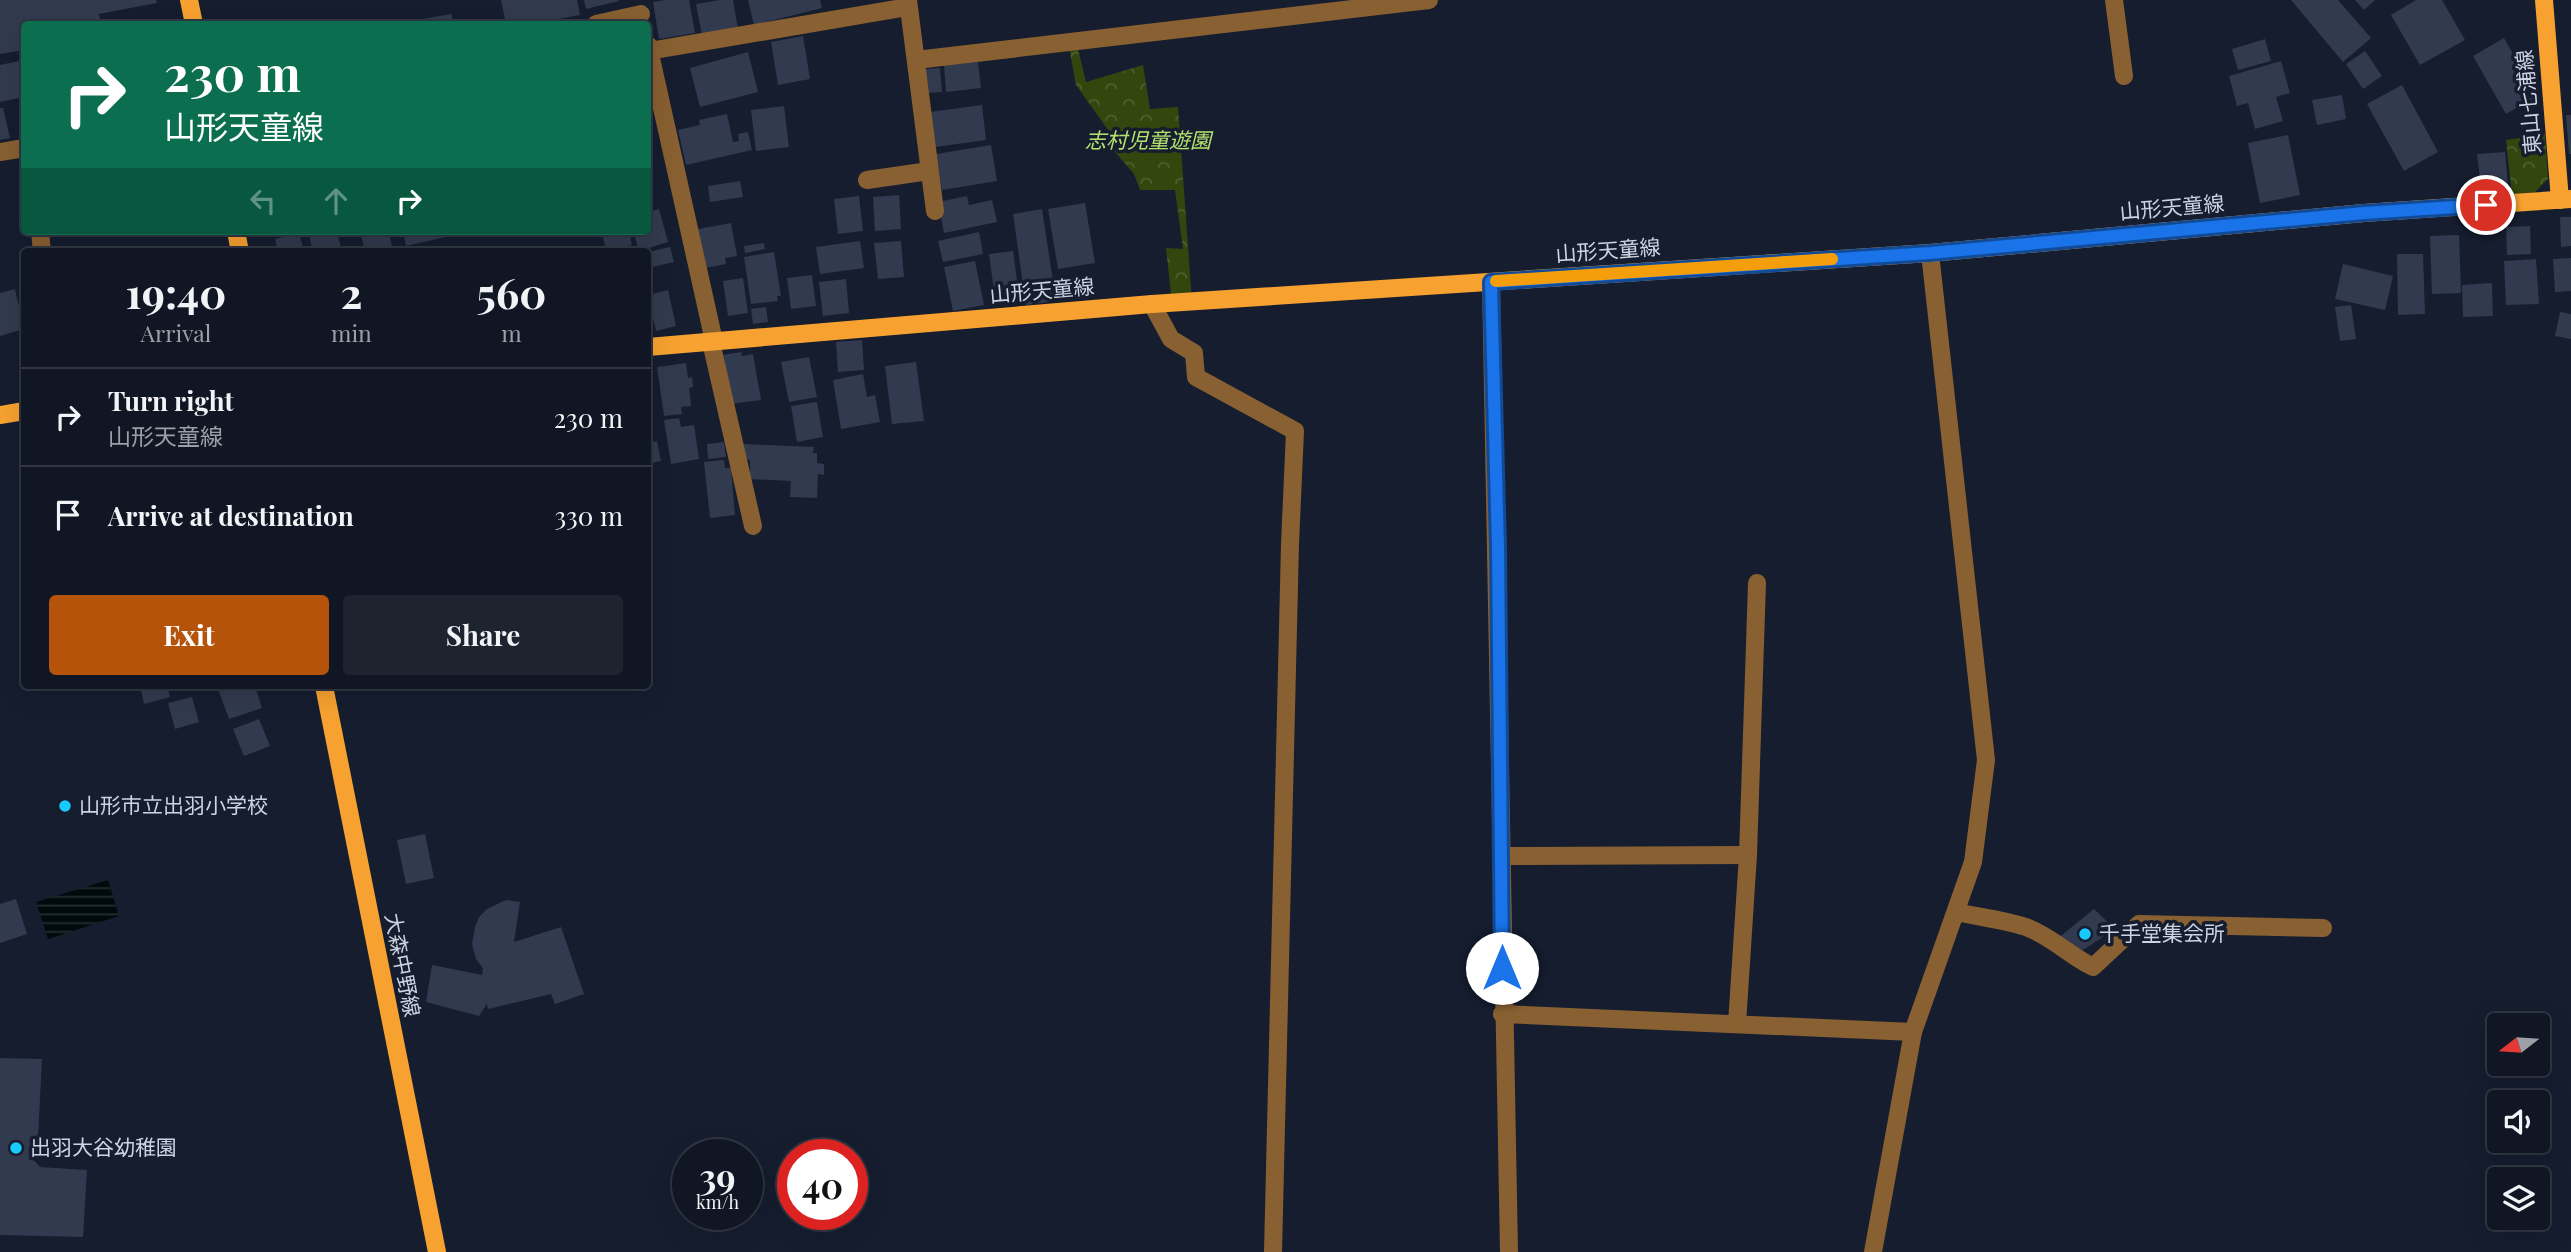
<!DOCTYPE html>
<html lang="en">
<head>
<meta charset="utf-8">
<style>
  :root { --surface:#101623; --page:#1e2330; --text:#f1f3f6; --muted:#9c9fa6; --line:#303541; --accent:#b45309 }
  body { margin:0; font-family:"Playfair Display","Noto Sans JP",serif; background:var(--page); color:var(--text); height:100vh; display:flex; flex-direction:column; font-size:26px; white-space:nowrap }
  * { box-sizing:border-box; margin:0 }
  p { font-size:23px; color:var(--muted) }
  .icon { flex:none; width:38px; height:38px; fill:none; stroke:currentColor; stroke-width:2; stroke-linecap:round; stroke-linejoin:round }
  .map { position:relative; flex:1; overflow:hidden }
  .details { position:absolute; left:21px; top:248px; width:630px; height:441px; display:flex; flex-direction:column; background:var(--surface); border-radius:7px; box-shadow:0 7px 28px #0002,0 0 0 2px var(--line) }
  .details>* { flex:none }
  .banner { position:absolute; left:21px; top:21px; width:630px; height:214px; border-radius:7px; box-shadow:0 7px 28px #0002,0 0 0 2px var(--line); background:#0b6e4f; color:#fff; overflow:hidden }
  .needle { width:46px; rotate:253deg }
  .buttons { position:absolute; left:2487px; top:1013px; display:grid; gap:14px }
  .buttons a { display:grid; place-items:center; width:63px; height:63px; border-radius:7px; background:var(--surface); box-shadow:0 7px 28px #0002,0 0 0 2px var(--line); font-size:35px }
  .speed { position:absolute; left:672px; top:1139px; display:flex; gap:14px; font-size:35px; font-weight:700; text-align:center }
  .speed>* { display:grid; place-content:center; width:91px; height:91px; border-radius:50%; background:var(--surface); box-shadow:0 7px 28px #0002,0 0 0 2px var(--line); line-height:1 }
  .speed small { font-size:18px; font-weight:400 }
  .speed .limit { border:10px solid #d22; background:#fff; color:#111 }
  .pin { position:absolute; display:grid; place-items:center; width:60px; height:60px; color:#fff; margin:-30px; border:4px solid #fff; border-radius:50%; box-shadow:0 2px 7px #0007 }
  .me { position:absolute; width:77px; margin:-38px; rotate:0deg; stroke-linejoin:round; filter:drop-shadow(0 0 5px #0008) }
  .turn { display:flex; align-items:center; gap:24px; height:147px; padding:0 28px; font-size:32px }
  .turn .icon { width:91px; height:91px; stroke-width:2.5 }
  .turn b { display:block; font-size:49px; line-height:60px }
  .lanes { display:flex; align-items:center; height:66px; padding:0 28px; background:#0003; justify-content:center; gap:35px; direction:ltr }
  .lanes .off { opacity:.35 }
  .eta { display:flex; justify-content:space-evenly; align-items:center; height:119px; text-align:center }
  .eta b { font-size:42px; font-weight:700; line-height:49px }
  .primary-button { display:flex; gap:14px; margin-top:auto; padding:14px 28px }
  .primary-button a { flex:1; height:80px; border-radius:7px; background:var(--accent); color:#fff; font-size:28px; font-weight:700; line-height:80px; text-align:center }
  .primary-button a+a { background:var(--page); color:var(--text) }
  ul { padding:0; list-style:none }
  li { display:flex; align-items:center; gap:21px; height:98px; padding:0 28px; border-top:2px solid var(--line) }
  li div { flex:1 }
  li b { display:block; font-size:26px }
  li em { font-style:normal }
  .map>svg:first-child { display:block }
  .forest { fill:url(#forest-crowns) }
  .water { fill:url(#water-rules) }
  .building { fill:#323a4f }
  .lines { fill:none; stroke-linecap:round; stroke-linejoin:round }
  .minor { stroke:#886031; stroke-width:18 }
  .major { stroke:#f7a230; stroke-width:18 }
  .route-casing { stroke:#114b97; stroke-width:18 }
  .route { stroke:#1a73e8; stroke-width:12 }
  .slow { stroke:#f59e0b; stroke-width:12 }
  .poi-dot { fill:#19cafc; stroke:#151d2f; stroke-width:2.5 }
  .labels { text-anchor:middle; stroke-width:7; stroke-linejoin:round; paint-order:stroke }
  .street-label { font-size:21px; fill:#cdd3e0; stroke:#151d2f }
  .park-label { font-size:21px; font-style:italic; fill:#b3e16d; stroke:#151d2f }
  .poi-label { font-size:21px; fill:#cdd3e0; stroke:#151d2f; text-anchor:start }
</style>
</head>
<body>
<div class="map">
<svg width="2571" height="1252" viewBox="0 0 2571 1252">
  <defs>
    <pattern id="forest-crowns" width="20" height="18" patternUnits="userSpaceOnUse" patternTransform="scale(1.75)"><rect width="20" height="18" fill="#32460d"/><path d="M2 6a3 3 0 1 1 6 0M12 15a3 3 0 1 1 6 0" fill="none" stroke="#4e6030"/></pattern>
    <pattern id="water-rules" width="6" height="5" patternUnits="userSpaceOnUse" patternTransform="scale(1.75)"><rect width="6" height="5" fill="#000a0c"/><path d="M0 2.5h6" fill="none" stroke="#242d2f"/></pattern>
  </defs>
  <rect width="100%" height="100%" fill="#151d2f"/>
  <!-- forest -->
  <g class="forest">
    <path d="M 1076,41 L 1086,82 L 1143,65 L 1150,109 L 1178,107 L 1192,302 L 1172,303 L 1166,248 L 1183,249 L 1175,190 L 1140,190 L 1134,174 L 1115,152 L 1111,134 L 1076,85 L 1068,42 Z"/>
    <path d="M 2545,134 L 2548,179 L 2531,196 L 2512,196 L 2506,140 Z"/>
  </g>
  <!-- water -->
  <path class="water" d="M 108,880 L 119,916 L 48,939 L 36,902 Z"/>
  <!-- building -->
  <g class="building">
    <path d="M 0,0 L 156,0 L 157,3 L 99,14 L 101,24 L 24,24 L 24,50 L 0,54 Z"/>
    <path d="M 501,0 L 577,0 L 580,15 L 530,24 L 506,24 Z"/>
    <path d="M 584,0 L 618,0 L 619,1 L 586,9 Z"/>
    <path d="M 665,0 L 689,0 L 695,33 L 659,39 L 653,2 Z"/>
    <path d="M 720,0 L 733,0 L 738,29 L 702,35 L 696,4 Z"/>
    <path d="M 748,0 L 820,0 L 822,8 L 754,25 Z"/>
    <path d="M 2291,0 L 2338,0 L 2371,38 L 2343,62 Z"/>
    <path d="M 2355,0 L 2375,0 L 2364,10 Z"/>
    <path d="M 2416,0 L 2442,0 L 2465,40 L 2420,65 L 2391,15 Z"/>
    <path d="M 451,14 L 454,24 L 418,24 L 417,20 Z"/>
    <path d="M 803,36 L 810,79 L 778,85 L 771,42 Z"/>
    <path d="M 2504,38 L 2537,96 L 2506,114 L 2473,56 Z"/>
    <path d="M 2265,39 L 2271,61 L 2238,70 L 2232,49 Z"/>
    <path d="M 2365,51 L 2382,76 L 2363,89 L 2346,64 Z"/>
    <path d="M 748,52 L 758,92 L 700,107 L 690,68 Z"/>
    <path d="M 24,60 L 24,97 L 0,102 L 0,65 Z"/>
    <path d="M 2281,61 L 2290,93 L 2276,97 L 2283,121 L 2255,129 L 2248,103 L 2237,106 L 2229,76 Z"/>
    <path d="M 978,62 L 981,88 L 946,92 L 944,65 Z"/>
    <path d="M 940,68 L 942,92 L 926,93 L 924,69 Z"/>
    <path d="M 2402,85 L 2438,152 L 2404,171 L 2367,104 Z"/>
    <path d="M 2342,95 L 2346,119 L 2317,125 L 2312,100 Z"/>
    <path d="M 982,105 L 986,140 L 935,147 L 930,112 Z"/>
    <path d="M 784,106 L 789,147 L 756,151 L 751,110 Z"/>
    <path d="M 0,108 L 3,108 L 10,138 L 0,140 Z"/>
    <path d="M 727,114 L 733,142 L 739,141 L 738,134 L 748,132 L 752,150 L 686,165 L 678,130 L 700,125 L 699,120 Z"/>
    <path d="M 2566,115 L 2571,115 L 2571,154 L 2569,154 Z"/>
    <path d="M 2288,135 L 2300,195 L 2260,203 L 2248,143 Z"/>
    <path d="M 991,145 L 997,181 L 942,190 L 936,154 Z"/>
    <path d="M 2505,152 L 2508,185 L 2481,187 L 2477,154 Z"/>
    <path d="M 740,181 L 743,197 L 710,202 L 708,186 Z"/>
    <path d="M 899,195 L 901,229 L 875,231 L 873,197 Z"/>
    <path d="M 859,196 L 863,231 L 838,234 L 834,199 Z"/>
    <path d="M 967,196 L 969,205 L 992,200 L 997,222 L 944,233 L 938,202 Z"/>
    <path d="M 1085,203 L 1095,263 L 1058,269 L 1048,209 Z"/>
    <path d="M 659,209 L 668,242 L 639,251 L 633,231 L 648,231 L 648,212 Z"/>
    <path d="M 1042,209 L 1056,301 L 1026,305 L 1013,214 Z"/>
    <path d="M 2560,217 L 2571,217 L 2571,246 L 2561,247 Z"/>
    <path d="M 731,223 L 737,256 L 725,258 L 726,264 L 705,268 L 698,229 Z"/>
    <path d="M 2530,226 L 2531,254 L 2507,255 L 2506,227 Z"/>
    <path d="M 308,231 L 337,231 L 342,252 L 313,252 Z"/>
    <path d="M 360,231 L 389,231 L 392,247 L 365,252 Z"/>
    <path d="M 403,231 L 449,231 L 450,236 L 406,246 Z"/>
    <path d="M 601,231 L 629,231 L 632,245 L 607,252 Z"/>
    <path d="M 979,232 L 983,254 L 943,262 L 938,241 Z"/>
    <path d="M 299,233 L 304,252 L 278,252 L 275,239 Z"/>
    <path d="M 2459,235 L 2461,293 L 2432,294 L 2430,236 Z"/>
    <path d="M 860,241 L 864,268 L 820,274 L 816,247 Z"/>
    <path d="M 901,241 L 904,277 L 878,279 L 874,243 Z"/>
    <path d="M 764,243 L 765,249 L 745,253 L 744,246 Z"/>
    <path d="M 670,247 L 674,262 L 648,268 L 648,252 Z"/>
    <path d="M 1013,251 L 1019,295 L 995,298 L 989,254 Z"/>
    <path d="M 774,252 L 781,296 L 777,296 L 778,301 L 751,304 L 744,257 Z"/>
    <path d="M 2397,254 L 2423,254 L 2425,314 L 2398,315 Z"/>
    <path d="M 2571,258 L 2571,291 L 2555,292 L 2553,259 Z"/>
    <path d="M 2536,259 L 2539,304 L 2506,305 L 2504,261 Z"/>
    <path d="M 975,261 L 984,305 L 953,311 L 944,267 Z"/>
    <path d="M 2343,264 L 2393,276 L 2385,310 L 2335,299 Z"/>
    <path d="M 812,275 L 816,306 L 791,309 L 787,278 Z"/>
    <path d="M 743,278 L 748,313 L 728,316 L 723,281 Z"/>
    <path d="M 846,279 L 849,313 L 823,316 L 819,282 Z"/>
    <path d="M 2492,283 L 2493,316 L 2463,317 L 2462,285 Z"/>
    <path d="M 15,289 L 24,329 L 0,336 L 0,293 Z"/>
    <path d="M 668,290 L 676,326 L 656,331 L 648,295 Z"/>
    <path d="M 2351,305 L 2356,339 L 2340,341 L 2335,307 Z"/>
    <path d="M 766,307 L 768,322 L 753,324 L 751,309 Z"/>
    <path d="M 2560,312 L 2571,314 L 2571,339 L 2555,336 Z"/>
    <path d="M 862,340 L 864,370 L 838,372 L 836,342 Z"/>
    <path d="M 741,352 L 742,356 L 753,354 L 761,400 L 731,404 L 723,355 Z"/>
    <path d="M 809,357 L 817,397 L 789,402 L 781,362 Z"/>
    <path d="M 916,362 L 924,421 L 892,424 L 885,366 Z"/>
    <path d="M 686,363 L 688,378 L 692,377 L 693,387 L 689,388 L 691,406 L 681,407 L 682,414 L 664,416 L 657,367 Z"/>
    <path d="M 863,374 L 867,397 L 875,395 L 880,422 L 841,429 L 833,380 Z"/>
    <path d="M 817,402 L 823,437 L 797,442 L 791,406 Z"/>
    <path d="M 679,418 L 681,427 L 694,425 L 699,459 L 671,464 L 664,420 Z"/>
    <path d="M 657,441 L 661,461 L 652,463 L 652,466 L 648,467 L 648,443 Z"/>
    <path d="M 724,442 L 726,457 L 708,459 L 707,444 Z"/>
    <path d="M 743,444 L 814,447 L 813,453 L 817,453 L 817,463 L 824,464 L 824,475 L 818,474 L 817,498 L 790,497 L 791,481 L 750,479 L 750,460 L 743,459 Z"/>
    <path d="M 724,460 L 725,468 L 731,468 L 735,515 L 710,518 L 704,462 Z"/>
    <path d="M 140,686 L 167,686 L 170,697 L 144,704 Z"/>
    <path d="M 217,686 L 255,686 L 262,708 L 229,719 Z"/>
    <path d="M 192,697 L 199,722 L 175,729 L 168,703 Z"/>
    <path d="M 259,719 L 270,746 L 244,756 L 233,729 Z"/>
    <path d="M 425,834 L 434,878 L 406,884 L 397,840 Z"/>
    <path d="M 16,899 L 27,934 L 0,943 L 0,904 Z"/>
    <path d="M 506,900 L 520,902 L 514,942 L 561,927 L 584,994 L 555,1004 L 551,994 L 488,1009 L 487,1004 L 479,1016 L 426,1002 L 432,965 L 482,975 L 483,968 L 476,959 L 472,944 L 475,927 L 479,917 L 487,909 Z"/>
    <path d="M 2094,909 L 2115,929 L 2074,956 L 2057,939 Z"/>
    <path d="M 0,1058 L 42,1059 L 38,1138 L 32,1145 L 31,1157 L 40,1167 L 87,1170 L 83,1237 L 0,1235 Z"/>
  </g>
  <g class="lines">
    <!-- minor -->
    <g class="minor">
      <path d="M 908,0 L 935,211"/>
      <path d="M 2114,0 L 2124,76"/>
      <path d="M 596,24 L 641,14"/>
      <path d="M 648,45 L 714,341"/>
      <path d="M 649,51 L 908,7"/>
      <path d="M 916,60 L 1429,0"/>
      <path d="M 0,152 L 24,148"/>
      <path d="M 867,180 L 929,171"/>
      <path d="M 40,231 L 42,252"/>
      <path d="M 1491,282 C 1500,605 1500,929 1509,1252"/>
      <path d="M 1152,304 L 1171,339 L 1194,353 L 1196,377 L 1295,431 L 1290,544 L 1273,1252"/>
      <path d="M 711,342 L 753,526"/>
      <path d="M 1501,856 L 1748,855"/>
      <path d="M 1956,912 C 1979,917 2004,920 2026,927 C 2051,936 2070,956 2093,967 L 2139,924 L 2323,928"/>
      <path d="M 1502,1014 L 1913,1032"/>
      <path d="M 1737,1024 L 1748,855 L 1757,583"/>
      <path d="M 1873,1252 L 1913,1032 L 1973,862 L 1986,760 L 1930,253"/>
    </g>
    <!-- major -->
    <g class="major">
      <path d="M 189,0 L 194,24"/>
      <path d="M 2544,0 L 2560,200"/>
      <path d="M 236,231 L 240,252"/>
      <path d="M 648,347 L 1152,304 L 1930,253 L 2364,213 L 2571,199"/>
      <path d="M 0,415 L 24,411"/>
      <path d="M 324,686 L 437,1252"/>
    </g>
  </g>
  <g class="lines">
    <!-- route casing -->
    <g class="route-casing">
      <path id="route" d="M 1502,968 L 1498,547 L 1491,282 L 1930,253 L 2364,213 L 2486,205"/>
    </g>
    <!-- route -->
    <use href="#route" class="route"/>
    <!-- slow -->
    <path class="slow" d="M 1496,281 L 1832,259"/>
  </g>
  <!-- markers -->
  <g class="poi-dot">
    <circle cx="65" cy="806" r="7"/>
    <circle cx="2085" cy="934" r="7"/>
    <circle cx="16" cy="1148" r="7"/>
  </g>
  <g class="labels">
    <!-- street labels -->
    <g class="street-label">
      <text transform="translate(2529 102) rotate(-95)" y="7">東山七浦線</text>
      <text transform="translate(2172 208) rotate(-5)" y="7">山形天童線</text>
      <text transform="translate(1608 251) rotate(-4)" y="7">山形天童線</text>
      <text transform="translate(1042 291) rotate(-5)" y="7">山形天童線</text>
      <text transform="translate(402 965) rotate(79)" y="7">大森中野線</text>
    </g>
    <!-- park labels -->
    <g class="park-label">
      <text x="1148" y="148">志村児童遊園</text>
    </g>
    <!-- poi labels -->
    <g class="poi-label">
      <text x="79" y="813">山形市立出羽小学校</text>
      <text x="2099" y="941">千手堂集会所</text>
      <text x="30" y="1155">出羽大谷幼稚園</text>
    </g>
  </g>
</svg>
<div class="buttons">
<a><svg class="needle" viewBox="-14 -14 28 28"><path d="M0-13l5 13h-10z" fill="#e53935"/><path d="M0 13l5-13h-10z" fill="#9c9fa6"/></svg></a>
<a><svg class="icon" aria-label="sound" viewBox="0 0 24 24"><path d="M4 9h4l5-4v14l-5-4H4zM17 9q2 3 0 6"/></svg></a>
<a><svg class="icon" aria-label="layers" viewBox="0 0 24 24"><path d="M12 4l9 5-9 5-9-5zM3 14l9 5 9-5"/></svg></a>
</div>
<div class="speed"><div>39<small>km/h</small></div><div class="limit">40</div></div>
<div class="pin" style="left:2486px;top:205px;background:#d93025"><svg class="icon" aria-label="arrive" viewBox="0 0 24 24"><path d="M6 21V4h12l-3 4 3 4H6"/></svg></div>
<svg class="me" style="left:1502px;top:968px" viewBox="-20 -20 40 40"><circle r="19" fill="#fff"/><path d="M0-13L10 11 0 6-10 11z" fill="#1a73e8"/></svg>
<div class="banner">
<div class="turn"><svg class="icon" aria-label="right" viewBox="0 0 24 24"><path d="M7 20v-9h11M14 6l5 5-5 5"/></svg><div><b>230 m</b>山形天童線</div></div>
<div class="lanes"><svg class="icon off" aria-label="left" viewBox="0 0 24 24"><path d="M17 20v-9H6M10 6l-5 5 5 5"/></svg><svg class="icon off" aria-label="ahead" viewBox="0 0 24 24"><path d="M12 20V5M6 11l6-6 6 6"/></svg><svg class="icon" aria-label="right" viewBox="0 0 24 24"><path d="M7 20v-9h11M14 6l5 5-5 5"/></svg></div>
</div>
<section class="details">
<div class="eta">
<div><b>19:40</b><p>Arrival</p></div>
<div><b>2</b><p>min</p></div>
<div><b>560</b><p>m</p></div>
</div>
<ul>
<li><svg class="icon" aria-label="right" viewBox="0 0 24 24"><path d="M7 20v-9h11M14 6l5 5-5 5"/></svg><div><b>Turn right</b><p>山形天童線</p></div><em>230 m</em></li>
<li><svg class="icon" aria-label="arrive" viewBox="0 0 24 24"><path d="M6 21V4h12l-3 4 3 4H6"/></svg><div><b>Arrive at destination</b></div><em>330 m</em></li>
</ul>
<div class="primary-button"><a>Exit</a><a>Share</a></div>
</section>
</div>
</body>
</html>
